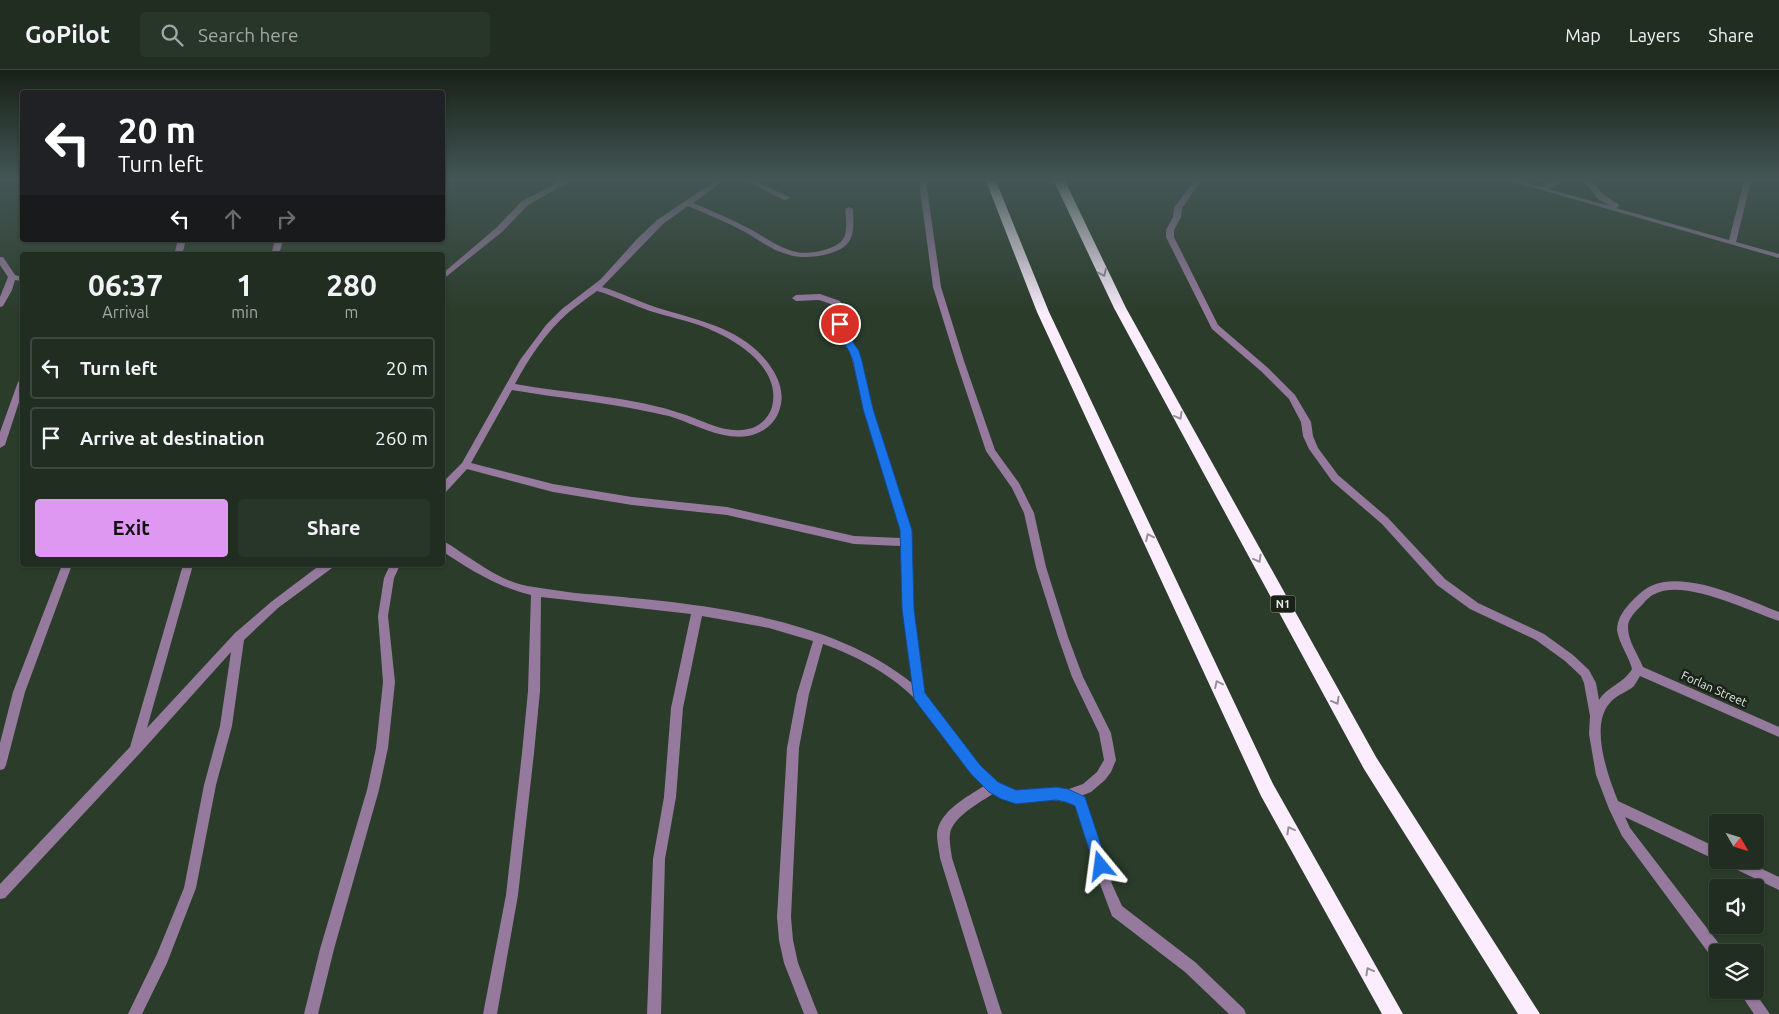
<!DOCTYPE html>
<html lang="en">
<head>
<meta charset="utf-8">
<style>
  :root { --surface:#202d20; --page:#283529; --text:#f1f3f6; --muted:#a2a8a5; --line:#3d493e; --accent:#de98f2 }
  body { margin:0; font-family:Ubuntu,sans-serif; background:var(--page); color:var(--text); height:100vh; display:flex; flex-direction:column; font-size:19px; white-space:nowrap }
  * { box-sizing:border-box; margin:0 }
  p { font-size:16px; color:var(--muted) }
  .icon { flex:none; width:28px; height:28px; fill:none; stroke:currentColor; stroke-width:2; stroke-linecap:round; stroke-linejoin:round }
  .map { position:relative; flex:1; overflow:hidden }
  .side { position:absolute; left:20px; top:182px; width:425px; height:315px; display:flex; flex-direction:column; background:var(--surface); border-radius:5px; box-shadow:0 1px 4px #0004,0 0 0 1px var(--line) }
  .side>* { flex:none }
  .top-card { position:absolute; left:20px; top:20px; width:425px; height:152px; border-radius:5px; box-shadow:0 1px 4px #0004,0 0 0 1px var(--line); background:#202124; color:#fff; overflow:hidden }
  .needle { width:32px; rotate:129deg }
  .fabs { position:absolute; left:1709px; top:744px; display:grid; gap:10px }
  .fabs a { display:grid; place-items:center; width:55px; height:55px; border-radius:5px; background:var(--surface); box-shadow:0 1px 4px #0004,0 0 0 1px var(--line); font-size:25px }
  .pin { position:absolute; display:grid; place-items:center; width:42px; height:42px; color:#fff; margin:-21px; border:2px solid #fff; border-radius:50%; box-shadow:0 1px 5px #0007 }
  .me { position:absolute; width:55px; margin:-28px; rotate:344deg; stroke-linejoin:round; filter:drop-shadow(0 0 4px #0008) }
  .turn { display:flex; align-items:center; gap:18px; height:105px; padding:0 15px; font-size:22px }
  .turn .icon { width:65px; height:65px; stroke-width:2.5 }
  .turn b { display:block; font-size:35px; line-height:42px }
  .lanes { display:flex; align-items:center; height:48px; padding:0 15px; background:#0003; justify-content:center; gap:25px; direction:ltr }
  .lanes .off { opacity:.35 }
  .eta { display:flex; justify-content:space-evenly; align-items:center; height:85px; text-align:center }
  .eta b { font-size:30px; font-weight:600; line-height:35px }
  .cta { display:flex; gap:10px; margin-top:auto; padding:10px 15px }
  .cta a { flex:1; height:58px; border-radius:5px; background:var(--accent); color:#111; font-size:20px; font-weight:600; line-height:58px; text-align:center }
  .cta a+a { background:var(--page); color:var(--text) }
  ul { padding:0; list-style:none }
  li { display:flex; align-items:center; gap:15px; height:62px; margin:0 10px 8px; padding:0 5px; border:2px solid var(--line); border-radius:5px }
  li div { flex:1 }
  li b { display:block; font-size:19px }
  li em { font-style:normal }
  header { display:flex; align-items:center; gap:30px; box-sizing:border-box; height:70px; padding:0 25px; background:var(--surface); border-bottom:1px solid var(--line) }
  header strong { font-size:24px }
  nav { display:flex; gap:28px; margin-inline-start:auto; font-size:18px }
  .search { width:350px; height:45px; background:var(--page); display:flex; align-items:center; gap:12px; box-sizing:border-box; padding:0 18px; border-radius:5px; color:var(--muted); font-size:19px }
  .map>svg:first-child { display:block }
  .lines { fill:none; stroke-linecap:round; stroke-linejoin:round }
  .minor { fill:#967a9e; fill-rule:evenodd }
  .motorway { fill:#fbedfe; fill-rule:evenodd }
  .oneway { stroke:#959197 }
  .route { fill:#1a73e8; stroke:#114b97 }
  .labels { text-anchor:middle; stroke-width:5; stroke-linejoin:round; paint-order:stroke }
  .shield { fill:#192119; stroke:#a4aea4; stroke-width:1 }
  .shield-label { font-size:11px; font-weight:bold; fill:#e0ebe0 }
  .street-label { font-size:12px; fill:#e0ebe0; stroke:#192119 }
</style>
</head>
<body>
<header>
<strong>GoPilot</strong>
<div class="search"><svg class="icon" aria-label="search" viewBox="0 0 24 24"><circle cx="10" cy="10" r="6"/><path d="M15 15l6 6"/></svg>Search here</div>
<nav><a>Map</a><a>Layers</a><a>Share</a></nav>
</header>
<div class="map">
<svg width="1779" height="944" viewBox="0 0 1779 944">
  <rect width="100%" height="100%" fill="#2b3c2b"/>
  <g class="lines">
    <!-- minor -->
    <g class="minor">
      <path d="M 561,111 L 570,111 L 528,135 L 502,162 L 442,210 L 442,204 L 496,158 L 522,131 Z"/>
      <path d="M 715,111 L 723,111 L 693,133 C 713,141 733,150 752,160 C 766,168 781,179 797,182 C 808,185 836,180 843,169 C 848,161 846,148 845,139 L 849,137 L 853,139 C 853,149 855,161 850,170 C 841,186 805,190 790,185 C 773,181 759,170 745,162 C 726,152 707,144 688,136 L 663,154 L 602,217 C 620,222 637,231 655,237 C 699,251 748,258 774,302 C 780,312 784,326 780,338 C 776,353 764,363 748,366 C 723,370 698,356 675,348 C 667,345 658,344 650,342 C 604,332 558,328 512,320 L 471,393 L 553,414 L 632,427 L 727,437 L 854,466 L 901,468 L 901,460 L 864,339 L 850,281 L 837,259 L 836,238 L 834,235 L 819,230 L 796,231 L 792,228 L 796,225 L 820,224 L 840,231 L 844,238 L 845,259 L 858,281 L 872,339 L 911,460 L 913,539 L 924,624 L 978,694 L 991,707 L 1007,718 L 1015,720 L 1048,719 L 1066,720 L 1083,714 L 1097,702 L 1104,690 L 1099,663 L 1072,607 L 1058,567 L 1036,497 L 1024,443 L 1012,418 L 986,381 L 956,291 L 933,217 L 919,111 L 926,111 L 941,217 L 964,291 L 995,380 L 1019,413 L 1034,443 L 1046,497 L 1068,567 L 1083,607 L 1111,663 L 1116,690 L 1111,702 L 1105,710 L 1091,722 L 1081,726 L 1084,728 L 1086,732 L 1112,814 L 1122,836 L 1195,892 L 1244,939 L 1246,944 L 1229,944 L 1185,902 L 1112,846 L 1100,814 L 1075,736 C 1049,722 1023,739 994,723 C 981,732 952,747 950,764 C 949,772 951,780 952,788 L 1002,944 L 988,944 L 940,788 C 939,780 937,772 937,764 C 939,741 967,727 984,716 C 960,695 945,665 925,640 C 900,609 860,587 823,574 L 809,624 L 799,678 L 791,847 L 793,870 L 798,893 L 818,944 L 804,944 L 784,893 L 779,870 L 777,847 L 787,678 L 797,624 L 813,571 L 769,558 L 702,546 L 683,638 L 676,727 L 665,789 L 661,944 L 647,944 L 653,789 L 664,727 L 671,638 L 691,544 L 541,527 L 540,621 L 534,683 L 518,825 L 497,944 L 483,944 L 506,825 L 522,683 L 528,621 L 531,525 C 498,517 470,500 442,481 L 442,471 C 451,474 458,481 465,485 C 485,498 509,515 534,517 C 546,519 561,521 575,523 C 683,532 824,542 912,613 L 903,539 L 901,476 L 854,474 L 727,445 L 632,435 L 553,422 L 467,399 L 445,423 L 442,423 L 442,413 L 462,393 L 520,290 L 546,255 L 562,239 L 601,209 L 637,169 L 657,150 ZM 597,221 C 615,226 632,235 650,241 C 668,247 687,250 704,257 C 735,269 782,297 772,337 C 769,348 759,357 748,359 C 727,364 705,352 686,345 C 632,326 571,324 515,314 C 529,288 546,262 569,242 C 578,235 587,228 597,221 Z"/>
      <path d="M 746,111 L 756,111 L 791,128 L 784,130 Z"/>
      <path d="M 1194,111 L 1201,111 L 1182,138 L 1181,147 L 1174,160 L 1174,167 L 1218,255 L 1268,298 L 1295,325 L 1311,352 L 1313,366 L 1318,378 L 1338,405 L 1388,448 L 1445,509 L 1478,533 L 1544,564 L 1573,585 L 1589,600 L 1596,613 L 1599,630 C 1608,616 1623,614 1632,599 C 1629,586 1619,574 1617,560 C 1617,548 1625,538 1633,530 C 1638,525 1644,519 1651,516 C 1686,500 1745,529 1779,542 L 1779,551 C 1749,541 1687,510 1657,523 C 1651,525 1646,530 1642,535 C 1636,541 1628,548 1628,557 C 1628,572 1638,584 1643,597 L 1779,657 L 1779,667 L 1640,606 C 1638,609 1636,613 1634,616 C 1626,623 1615,625 1609,634 C 1590,657 1608,706 1618,731 L 1718,778 L 1718,790 L 1721,790 L 1718,791 L 1625,747 L 1630,758 L 1723,879 L 1724,882 L 1718,882 L 1718,890 L 1713,889 L 1622,766 L 1609,739 L 1596,705 L 1589,664 L 1590,646 L 1584,613 L 1581,606 L 1565,591 L 1536,570 L 1470,539 L 1437,515 L 1382,454 L 1332,411 L 1309,379 L 1303,366 L 1301,352 L 1289,329 L 1262,302 L 1212,259 L 1166,167 L 1166,160 L 1173,147 L 1174,138 Z"/>
      <path d="M 1510,111 L 1522,111 L 1541,117 L 1555,111 L 1565,111 L 1548,119 L 1610,136 L 1598,129 L 1584,111 L 1591,111 L 1604,125 L 1618,134 L 1619,136 L 1616,138 L 1729,170 L 1744,111 L 1751,111 L 1736,172 L 1779,184 L 1779,188 Z"/>
      <path d="M 178,170 L 186,170 L 182,185 L 174,185 Z"/>
      <path d="M 275,170 L 283,170 L 279,185 L 271,185 Z"/>
      <path d="M 0,187 L 3,187 L 15,205 L 22,207 L 22,211 L 15,210 L 12,220 L 3,236 L 0,237 L 0,227 L 8,207 L 0,195 Z"/>
      <path d="M 22,309 L 22,323 L 5,375 L 0,378 L 0,362 L 18,312 Z"/>
      <path d="M 62,495 L 72,495 L 25,622 L 6,695 L 4,699 L 0,700 L 0,673 L 13,622 Z"/>
      <path d="M 183,495 L 193,495 L 147,658 L 235,563 L 271,532 L 320,495 L 333,495 L 332,498 L 278,538 L 244,570 L 232,656 L 216,715 L 196,818 L 167,893 L 142,944 L 128,944 L 157,884 L 184,818 L 204,715 L 220,656 L 231,582 L 141,682 L 5,828 L 0,829 L 0,814 L 130,677 Z"/>
      <path d="M 390,495 L 400,495 L 394,508 L 388,546 L 395,612 L 388,678 L 379,720 L 334,879 L 318,944 L 304,944 L 320,879 L 367,720 L 376,678 L 383,612 L 378,546 L 384,508 Z"/>
      <path d="M 1723,790 L 1743,790 L 1779,807 L 1779,820 L 1725,794 Z"/>
      <path d="M 1738,920 L 1753,920 L 1770,944 L 1754,944 Z"/>
    </g>
    <!-- motorway -->
    <g class="motorway">
      <path d="M 986,111 L 996,111 L 1049,242 L 1273,714 L 1403,944 L 1382,944 L 1261,726 L 1037,242 Z"/>
      <path d="M 1054,111 L 1065,111 L 1126,238 L 1376,687 L 1540,944 L 1518,944 L 1364,699 L 1114,238 Z"/>
    </g>
  </g>
  <!-- one-way arrows -->
  <defs><path id="oneway-chevron" d="M-2-3.5L2.5 0L-2 3.5" fill="none" stroke-width="1.6" stroke-linecap="round" stroke-linejoin="round" transform="scale(1.25)"/></defs>
  <g class="oneway">
    <use href="#oneway-chevron" transform="translate(1103 203) rotate(65)"/>
    <use href="#oneway-chevron" transform="translate(1179 346) rotate(61)"/>
    <use href="#oneway-chevron" transform="translate(1149 467) rotate(-115)"/>
    <use href="#oneway-chevron" transform="translate(1258 489) rotate(61)"/>
    <use href="#oneway-chevron" transform="translate(1218 614) rotate(-115)"/>
    <use href="#oneway-chevron" transform="translate(1336 631) rotate(61)"/>
    <use href="#oneway-chevron" transform="translate(1290 760) rotate(-119)"/>
    <use href="#oneway-chevron" transform="translate(1369 901) rotate(-119)"/>
  </g>
  <!-- sky -->
  <linearGradient id="sky" x2="0" y2="1"><stop stop-color="#182118"/><stop offset="0.45" stop-color="#445655"/><stop offset="1" stop-color="#445655" stop-opacity="0"/></linearGradient>
  <rect width="1779" height="244" fill="url(#sky)"/>
  <!-- route -->
  <path class="route" d="M 840,250 L 845,254 L 848,265 L 859,281 L 862,291 L 873,339 L 912,460 L 914,539 L 925,623 L 980,695 L 998,712 L 1016,720 L 1056,717 L 1068,719 L 1085,727 L 1108,796 L 1106,801 L 1101,804 L 1096,801 L 1075,736 L 1066,732 L 1056,730 L 1016,734 L 1001,729 L 989,722 L 971,704 L 914,629 L 902,539 L 900,460 L 863,339 L 853,291 L 849,281 L 839,265 L 836,254 Z"/>
  <g class="labels">
    <!-- shield labels -->
    <rect class="shield" x="1270.5" y="525.5" width="25" height="17" rx="4"/>
    <g class="shield-label">
      <text x="1283" y="538">N1</text>
    </g>
    <!-- street labels -->
    <g class="street-label">
      <text transform="translate(1714 619) rotate(24)" y="4">Forlan Street</text>
    </g>
  </g>
</svg>
<div class="fabs">
<a><svg class="needle" viewBox="-14 -14 28 28"><path d="M0-13l5 13h-10z" fill="#e53935"/><path d="M0 13l5-13h-10z" fill="#a2a8a5"/></svg></a>
<a><svg class="icon" aria-label="sound" viewBox="0 0 24 24"><path d="M4 9h4l5-4v14l-5-4H4zM17 9q2 3 0 6"/></svg></a>
<a><svg class="icon" aria-label="layers" viewBox="0 0 24 24"><path d="M12 4l9 5-9 5-9-5zM3 14l9 5 9-5"/></svg></a>
</div>
<div class="pin" style="left:840px;top:254px;background:#d93025"><svg class="icon" aria-label="arrive" viewBox="0 0 24 24"><path d="M6 21V4h12l-3 4 3 4H6"/></svg></div>
<svg class="me" style="left:1101px;top:796px" viewBox="-20 -20 40 40"><path d="M0-17L14 15 0 8-14 15z" fill="#1a73e8" stroke="#fff" stroke-width="4"/></svg>
<div class="top-card">
<div class="turn"><svg class="icon" aria-label="left" viewBox="0 0 24 24"><path d="M17 20v-9H6M10 6l-5 5 5 5"/></svg><div><b>20 m</b>Turn left</div></div>
<div class="lanes"><svg class="icon" aria-label="left" viewBox="0 0 24 24"><path d="M17 20v-9H6M10 6l-5 5 5 5"/></svg><svg class="icon off" aria-label="ahead" viewBox="0 0 24 24"><path d="M12 20V5M6 11l6-6 6 6"/></svg><svg class="icon off" aria-label="right" viewBox="0 0 24 24"><path d="M7 20v-9h11M14 6l5 5-5 5"/></svg></div>
</div>
<section class="side">
<div class="eta">
<div><b>06:37</b><p>Arrival</p></div>
<div><b>1</b><p>min</p></div>
<div><b>280</b><p>m</p></div>
</div>
<ul>
<li><svg class="icon" aria-label="left" viewBox="0 0 24 24"><path d="M17 20v-9H6M10 6l-5 5 5 5"/></svg><div><b>Turn left</b></div><em>20 m</em></li>
<li><svg class="icon" aria-label="arrive" viewBox="0 0 24 24"><path d="M6 21V4h12l-3 4 3 4H6"/></svg><div><b>Arrive at destination</b></div><em>260 m</em></li>
</ul>
<div class="cta"><a>Exit</a><a>Share</a></div>
</section>
</div>
</body>
</html>
